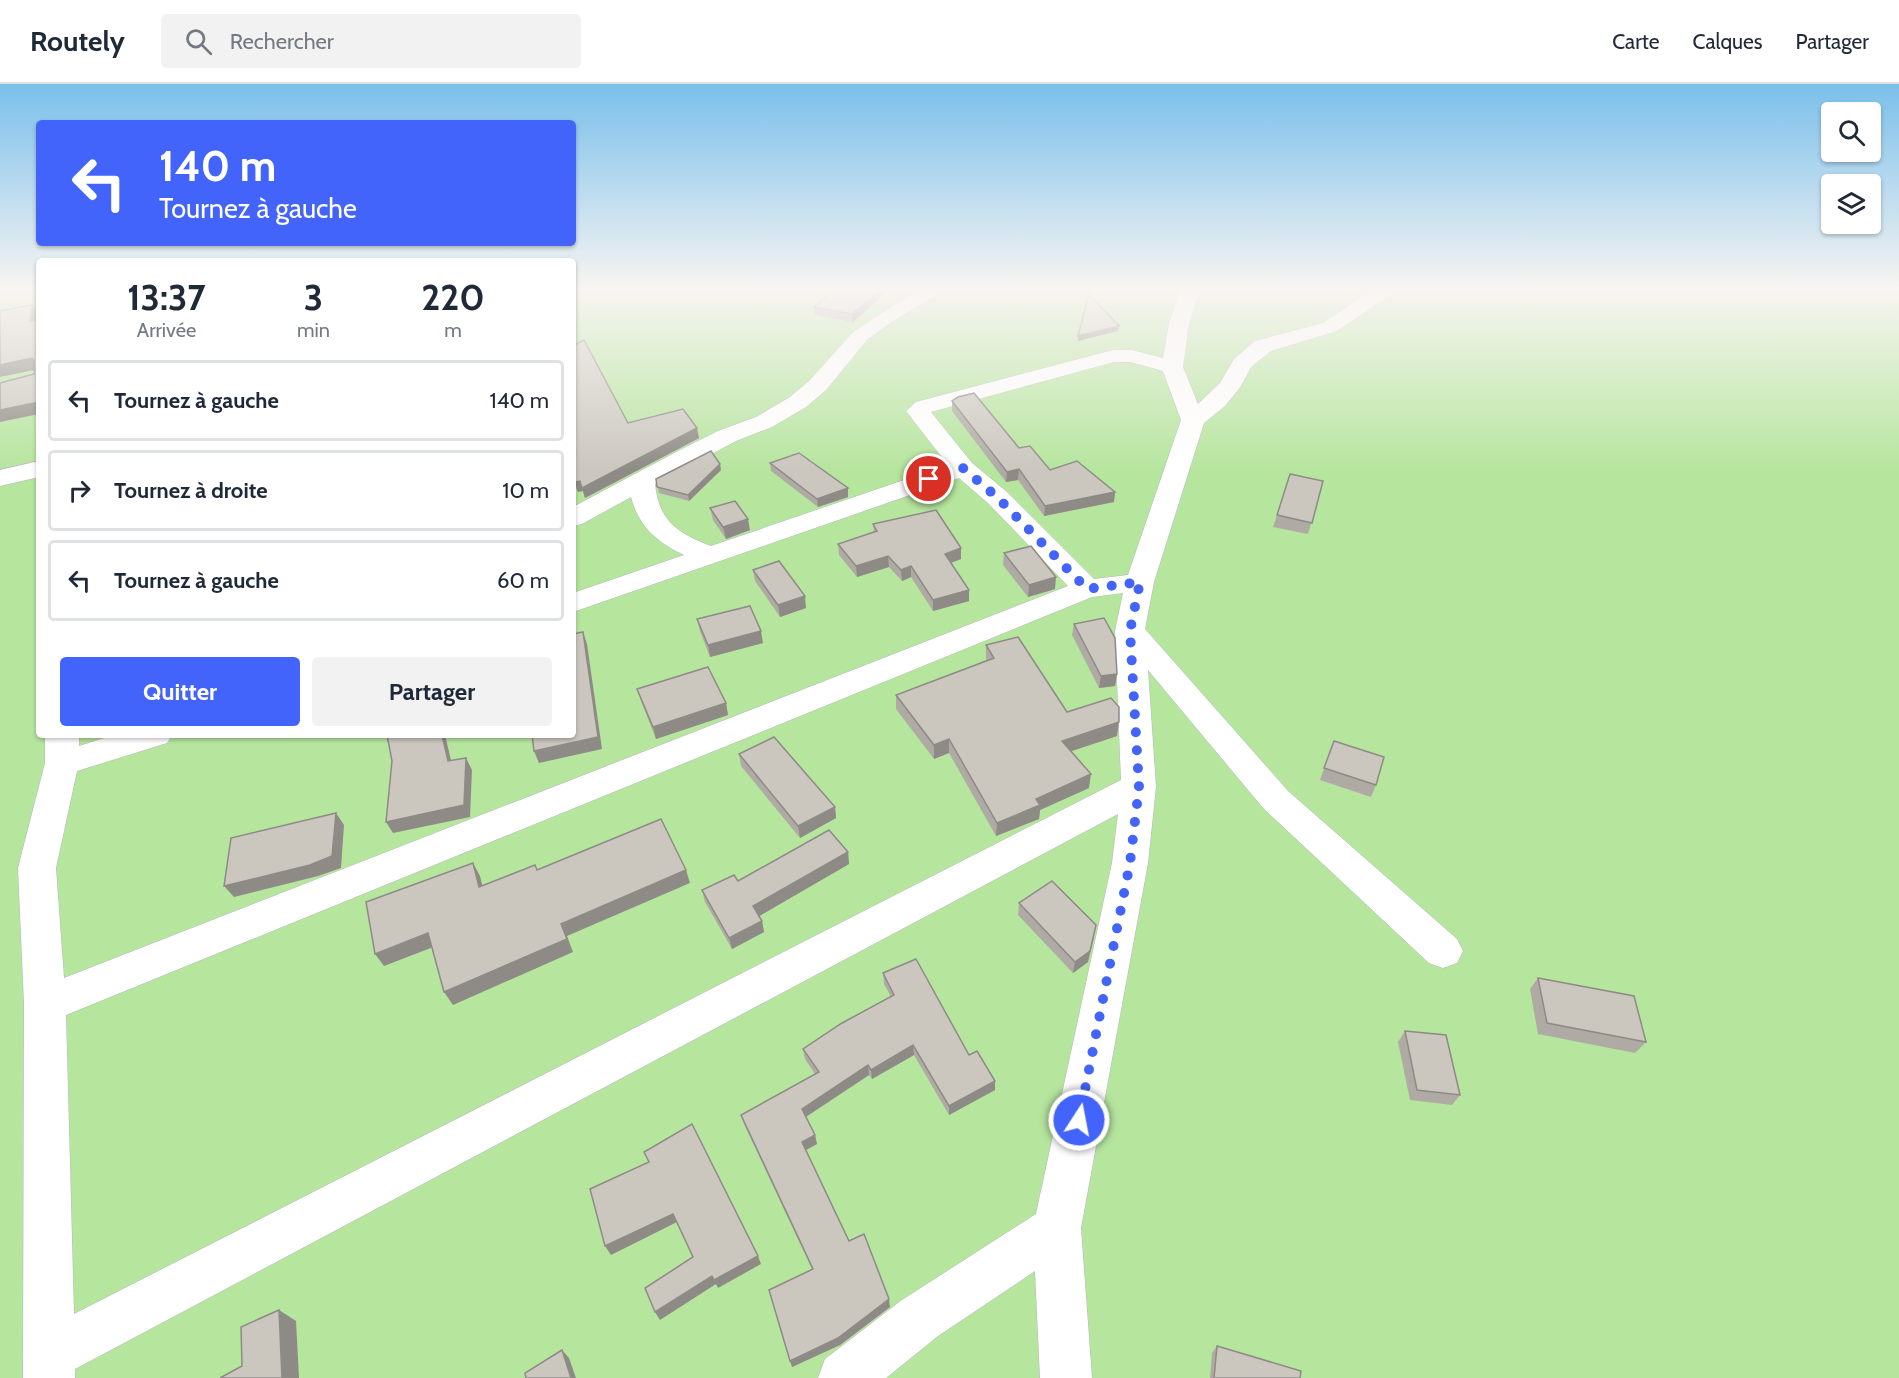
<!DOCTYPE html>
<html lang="fr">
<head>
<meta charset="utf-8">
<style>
  :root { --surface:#fff; --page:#f2f2f3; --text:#1f2937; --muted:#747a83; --line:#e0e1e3; --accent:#4264fb }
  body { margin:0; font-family:Cabin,sans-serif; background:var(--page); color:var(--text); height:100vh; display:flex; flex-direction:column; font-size:22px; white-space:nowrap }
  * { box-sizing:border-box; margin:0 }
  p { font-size:20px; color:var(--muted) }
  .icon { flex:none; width:33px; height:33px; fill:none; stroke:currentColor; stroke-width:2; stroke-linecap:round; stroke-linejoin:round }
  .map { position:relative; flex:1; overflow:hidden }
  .details { position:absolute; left:36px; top:174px; width:540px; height:480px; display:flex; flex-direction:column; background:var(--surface); border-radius:6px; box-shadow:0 2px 4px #0004 }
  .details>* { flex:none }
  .banner { position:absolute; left:36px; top:36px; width:540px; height:126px; border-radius:6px; box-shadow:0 2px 4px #0004; background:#4264fb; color:#fff; overflow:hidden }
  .fabs { position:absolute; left:1821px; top:18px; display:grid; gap:12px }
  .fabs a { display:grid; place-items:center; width:60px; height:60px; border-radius:6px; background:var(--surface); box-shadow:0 2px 4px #0004; font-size:30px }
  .pin { position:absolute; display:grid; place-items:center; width:51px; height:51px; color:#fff; margin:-26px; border:3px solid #fff; border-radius:50%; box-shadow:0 2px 6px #0007 }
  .me { position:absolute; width:66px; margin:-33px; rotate:11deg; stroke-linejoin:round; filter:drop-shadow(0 0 4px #0008) }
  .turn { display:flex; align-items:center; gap:21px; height:126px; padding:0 24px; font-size:27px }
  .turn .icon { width:78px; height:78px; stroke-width:2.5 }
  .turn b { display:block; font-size:42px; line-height:51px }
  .eta { display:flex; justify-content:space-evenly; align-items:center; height:102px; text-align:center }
  .eta b { font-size:36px; font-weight:800; line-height:42px }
  .action { display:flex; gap:12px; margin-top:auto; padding:12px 24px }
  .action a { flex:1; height:69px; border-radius:6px; background:var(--accent); color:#fff; font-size:24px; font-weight:800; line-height:69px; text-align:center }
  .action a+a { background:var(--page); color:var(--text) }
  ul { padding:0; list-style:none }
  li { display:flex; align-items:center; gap:18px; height:81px; margin:0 12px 9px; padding:0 12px; border:3px solid var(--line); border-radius:6px }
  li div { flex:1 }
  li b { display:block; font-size:22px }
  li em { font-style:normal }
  header { display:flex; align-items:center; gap:36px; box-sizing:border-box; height:84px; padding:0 30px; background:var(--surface); border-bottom:2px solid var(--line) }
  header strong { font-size:28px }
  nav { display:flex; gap:33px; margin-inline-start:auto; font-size:21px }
  .search { width:420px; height:54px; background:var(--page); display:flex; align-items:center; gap:15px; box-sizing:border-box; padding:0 21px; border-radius:6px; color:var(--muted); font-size:22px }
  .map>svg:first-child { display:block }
  .green { fill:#b6e59e }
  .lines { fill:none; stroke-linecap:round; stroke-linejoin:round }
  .minor-casing { stroke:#b4b7c1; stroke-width:1 }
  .minor { fill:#fff; fill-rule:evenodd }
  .wall { fill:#afaba4 }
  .shaded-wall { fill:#8e8b86 }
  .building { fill:#cbc7bf; stroke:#8e8b86; stroke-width:1.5 }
  .route { stroke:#4264fb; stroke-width:10; stroke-dasharray:0 18 }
</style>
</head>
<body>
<header>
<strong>Routely</strong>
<div class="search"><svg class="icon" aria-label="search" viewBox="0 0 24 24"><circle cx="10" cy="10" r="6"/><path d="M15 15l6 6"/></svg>Rechercher</div>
<nav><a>Carte</a><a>Calques</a><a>Partager</a></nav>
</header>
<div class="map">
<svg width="1899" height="1294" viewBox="0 0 1899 1294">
  <rect width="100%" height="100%" fill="#efe9e1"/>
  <!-- green -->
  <path class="green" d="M 0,206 L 39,206 L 39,651 L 573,651 L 573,206 L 1899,206 L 1899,1294 L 0,1294 Z"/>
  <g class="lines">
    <!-- minor casing -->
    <g class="minor-casing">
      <g id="minor">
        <path d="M 917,206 L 941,206 L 938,210 L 893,237 L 867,256 L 826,306 L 806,323 L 772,343 L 736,357 L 655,400 C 659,437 677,449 711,462 L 948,381 L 906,327 L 916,318 L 1113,266 L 1132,266 L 1163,274 L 1169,240 L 1180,206 L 1200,206 L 1189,240 L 1183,283 L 1198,320 L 1220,299 L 1234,275 L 1255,257 L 1323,239 L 1372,206 L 1395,206 L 1392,210 L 1337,247 L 1271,267 L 1251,283 L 1241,302 L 1225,322 L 1204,339 L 1154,498 L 1145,545 L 1288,707 L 1457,855 L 1463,867 L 1457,879 L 1443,884 L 1429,879 L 1264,725 L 1148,586 L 1156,703 L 1148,779 L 1081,1144 L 1092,1294 L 1040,1294 L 1035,1187 L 938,1252 L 886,1294 L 818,1294 L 825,1275 L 902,1216 L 1036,1130 L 1112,779 L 1118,730 L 75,1285 L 75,1294 L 23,1294 L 24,920 L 18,784 L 45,679 L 45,651 L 79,651 L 79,662 L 114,651 L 172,651 L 167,659 L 77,687 L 56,784 L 64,894 L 1068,502 L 989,420 L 959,394 L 573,528 L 573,509 L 684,471 C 657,458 639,443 631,413 L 582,440 L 573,442 L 573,423 L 680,366 L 718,347 L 756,333 L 790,313 L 810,296 L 853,248 ZM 1114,278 L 1131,278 L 1163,287 L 1181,336 L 1128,491 L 1094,495 L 1007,408 L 972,379 L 931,328 ZM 1123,509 L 1115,547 L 1121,696 L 74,1230 L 66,931 L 1092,513 Z"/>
        <path d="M 39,377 L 39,393 L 0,402 L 0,386 Z"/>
      </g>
    </g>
    <!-- minor -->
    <use href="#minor" class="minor"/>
  </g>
  <!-- wall -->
  <g class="wall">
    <path d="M 889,206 L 853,238 L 815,231 L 814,223 Z"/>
    <path d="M 573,262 L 628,339 L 699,354 L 585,414 L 583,407 L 578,408 L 573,399 Z"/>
    <path d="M 952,317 L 1050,386 L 1115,408 L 1114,418 L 1044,432 L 1018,396 L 1006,398 L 952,327 Z"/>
    <path d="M 770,379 L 848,413 L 818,423 L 771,387 Z"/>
    <path d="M 721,386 L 689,417 L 659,409 L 656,395 Z"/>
    <path d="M 1323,397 L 1308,450 L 1273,443 L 1277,431 Z"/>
    <path d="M 710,424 L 750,446 L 726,455 L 713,436 Z"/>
    <path d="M 873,440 L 961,475 L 951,479 L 969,506 L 969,517 L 933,527 L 911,493 L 902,497 L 889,483 L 857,493 L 839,471 L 838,460 L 874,448 Z"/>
    <path d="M 1004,469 L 1055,505 L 1028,513 L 1003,481 Z"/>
    <path d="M 753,486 L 806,524 L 780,533 L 755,497 Z"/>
    <path d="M 697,535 L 763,559 L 710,573 L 700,547 Z"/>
    <path d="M 1074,540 L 1117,590 L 1115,602 L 1099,604 L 1072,551 Z"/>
    <path d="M 986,561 L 1067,628 L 1117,652 L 1071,667 L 1089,704 L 1040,726 L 1039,735 L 996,752 L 949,669 L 934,675 L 896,625 L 896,611 L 987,576 L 986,575 Z"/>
    <path d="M 637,605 L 726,619 L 728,631 L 656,655 L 641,617 Z"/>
    <path d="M 1334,657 L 1376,701 L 1371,713 L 1320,696 Z"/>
    <path d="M 739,670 L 835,723 L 836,734 L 800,754 L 741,682 Z"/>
    <path d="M 848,768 L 849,780 L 759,832 L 762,837 L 764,848 L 732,865 L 705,818 L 702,806 Z"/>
    <path d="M 1019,819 L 1088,878 L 1073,889 L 1018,831 Z"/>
    <path d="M 883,889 L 969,971 L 995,1006 L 949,1031 L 914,971 L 872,995 L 869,991 L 806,1033 L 815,1051 L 817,1060 L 806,1066 L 849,1157 L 890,1223 L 840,1261 L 792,1283 L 812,1185 L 744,1040 L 741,1031 L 815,990 L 805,975 L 803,965 L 891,913 L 884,900 Z"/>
    <path d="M 1538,894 L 1646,958 L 1635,969 L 1538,950 L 1530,905 Z"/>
    <path d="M 1405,947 L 1460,1011 L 1452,1021 L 1410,1016 L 1398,958 Z"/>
    <path d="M 1217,1262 L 1300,1294 L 1210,1294 L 1212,1269 Z"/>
  </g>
  <!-- shaded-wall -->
  <g class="shaded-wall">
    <path d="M 880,206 L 889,206 L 853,238 L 852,230 Z"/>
    <path d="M 32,221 L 38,231 L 37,247 L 30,237 Z"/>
    <path d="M 1119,242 L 1118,247 L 1078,257 L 1078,252 Z"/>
    <path d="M 32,274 L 39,285 L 0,293 L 0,281 Z"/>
    <path d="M 39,318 L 39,330 L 0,338 L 0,326 Z"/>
    <path d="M 697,344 L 699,354 L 585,414 L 582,404 Z"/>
    <path d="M 720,380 L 721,386 L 689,417 L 688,411 Z"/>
    <path d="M 1019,385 L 1018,396 L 1006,398 L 1007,388 Z"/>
    <path d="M 580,397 L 583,407 L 578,408 L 575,398 Z"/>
    <path d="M 848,404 L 848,413 L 818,423 L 817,415 Z"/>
    <path d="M 1115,408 L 1114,418 L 1044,432 L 1045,422 Z"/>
    <path d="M 748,435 L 750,446 L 726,455 L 723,443 Z"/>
    <path d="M 961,464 L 961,475 L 945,481 L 945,470 Z"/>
    <path d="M 888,472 L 889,483 L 857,493 L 856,482 Z"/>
    <path d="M 911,482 L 911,493 L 902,497 L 901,486 Z"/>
    <path d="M 1056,493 L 1055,505 L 1028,513 L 1029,501 Z"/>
    <path d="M 969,506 L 969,517 L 933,527 L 933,516 Z"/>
    <path d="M 805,512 L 806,524 L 780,533 L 778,521 Z"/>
    <path d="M 761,547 L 763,559 L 710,573 L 708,561 Z"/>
    <path d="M 583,548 L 587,560 L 602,665 L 539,679 L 534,667 Z"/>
    <path d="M 1117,590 L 1115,602 L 1099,604 L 1101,592 Z"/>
    <path d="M 726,619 L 728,631 L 656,655 L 653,643 Z"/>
    <path d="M 1119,638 L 1117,652 L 1060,671 L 1062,657 Z"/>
    <path d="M 442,651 L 445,651 L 454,689 L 448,677 Z"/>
    <path d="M 949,655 L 949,669 L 934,675 L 934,661 Z"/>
    <path d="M 466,674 L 472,686 L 470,733 L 393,749 L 386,738 Z"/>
    <path d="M 1091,690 L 1089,704 L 1040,726 L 1039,735 L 996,752 L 997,739 L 1036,715 Z"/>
    <path d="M 835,723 L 836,734 L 800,754 L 798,742 Z"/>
    <path d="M 336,729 L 344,741 L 341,784 L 318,792 L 234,813 L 224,802 Z"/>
    <path d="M 848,768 L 849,780 L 756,834 L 753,822 Z"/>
    <path d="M 473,779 L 480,792 L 486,816 L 479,803 Z"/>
    <path d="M 686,786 L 690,799 L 567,852 L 573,868 L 453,921 L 444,908 L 561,840 Z"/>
    <path d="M 762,837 L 764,848 L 732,865 L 729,854 Z"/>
    <path d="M 428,849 L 436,862 L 384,882 L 375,870 Z"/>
    <path d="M 1094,853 L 1088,878 L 1073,889 L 1075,878 Z"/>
    <path d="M 913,961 L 914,971 L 872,995 L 871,986 Z"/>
    <path d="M 868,981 L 869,991 L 804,1034 L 802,1025 Z"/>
    <path d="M 995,997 L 995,1006 L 949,1031 L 949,1022 Z"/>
    <path d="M 815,1051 L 817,1060 L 804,1067 L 802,1058 Z"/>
    <path d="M 673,1130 L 677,1138 L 611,1171 L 605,1162 Z"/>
    <path d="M 758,1172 L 761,1180 L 718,1204 L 716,1200 L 660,1236 L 655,1228 L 712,1192 Z"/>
    <path d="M 889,1215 L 890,1223 L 840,1261 L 792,1283 L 790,1277 Z"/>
    <path d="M 279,1226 L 296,1237 L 299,1294 L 282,1294 Z"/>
    <path d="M 562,1266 L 569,1274 L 576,1294 L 571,1294 Z"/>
  </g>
  <!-- building -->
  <g class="building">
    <path d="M 834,206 L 880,206 L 852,230 L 814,223 Z"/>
    <path d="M 1089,210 L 1119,242 L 1078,252 Z"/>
    <path d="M 32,221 L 30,237 L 39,235 L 39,318 L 0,326 L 0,299 L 34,290 L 34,276 L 32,274 L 0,281 L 0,227 Z"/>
    <path d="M 584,256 L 628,339 L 683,325 L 697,344 L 582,404 L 580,397 L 575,398 L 573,394 L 573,262 Z"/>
    <path d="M 974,309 L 1019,364 L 1030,362 L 1050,386 L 1077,377 L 1115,408 L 1045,422 L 1019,385 L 1007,388 L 952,317 L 958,313 Z"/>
    <path d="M 711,367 L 720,380 L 688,411 L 657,403 L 656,395 Z"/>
    <path d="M 799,369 L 848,404 L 817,415 L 770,379 Z"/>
    <path d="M 1290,390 L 1323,397 L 1312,439 L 1277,431 Z"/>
    <path d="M 735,417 L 748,435 L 723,443 L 710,424 Z"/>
    <path d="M 936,426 L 961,464 L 945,470 L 969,506 L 933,516 L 911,482 L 901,486 L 888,472 L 856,482 L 838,460 L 877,447 L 873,440 Z"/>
    <path d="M 1031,462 L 1056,493 L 1029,501 L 1004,469 Z"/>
    <path d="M 779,477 L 805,512 L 778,521 L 753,486 Z"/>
    <path d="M 750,522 L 761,547 L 708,561 L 697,535 Z"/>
    <path d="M 1104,534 L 1115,554 L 1117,590 L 1101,592 L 1074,540 Z"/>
    <path d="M 583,548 L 598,653 L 534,667 L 532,651 L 573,651 L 573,550 Z"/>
    <path d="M 1018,553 L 1067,628 L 1111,614 L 1119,623 L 1119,638 L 1062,657 L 1091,690 L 1036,715 L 1040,721 L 997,739 L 949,655 L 934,661 L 896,611 L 994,574 L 986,561 Z"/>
    <path d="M 708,583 L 726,619 L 653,643 L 637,605 Z"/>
    <path d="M 387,651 L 442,651 L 448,677 L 466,674 L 464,721 L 386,738 L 392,677 Z"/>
    <path d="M 774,653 L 835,723 L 798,742 L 739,670 Z"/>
    <path d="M 1334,657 L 1384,673 L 1376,701 L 1324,684 Z"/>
    <path d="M 336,729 L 332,772 L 310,781 L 224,802 L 231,754 Z"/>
    <path d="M 661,735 L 686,786 L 561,840 L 567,855 L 444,908 L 428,849 L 375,870 L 366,818 L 473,779 L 479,803 L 535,781 L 537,786 Z"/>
    <path d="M 829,746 L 848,768 L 753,822 L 762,837 L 729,854 L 702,806 L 734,791 L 738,797 Z"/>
    <path d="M 1052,797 L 1096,841 L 1090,867 L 1075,878 L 1019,819 Z"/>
    <path d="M 916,875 L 969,971 L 977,967 L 995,997 L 949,1022 L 913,961 L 871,986 L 868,981 L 802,1025 L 815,1051 L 802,1058 L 849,1157 L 864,1150 L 889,1215 L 838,1254 L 790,1277 L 769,1206 L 813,1185 L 741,1031 L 819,988 L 803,965 L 842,939 L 894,911 L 883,889 Z"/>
    <path d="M 1538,894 L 1634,912 L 1646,958 L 1547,939 Z"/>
    <path d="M 1405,947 L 1446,951 L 1460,1011 L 1417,1006 Z"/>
    <path d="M 692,1040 L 758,1172 L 714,1196 L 712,1192 L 655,1228 L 645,1204 L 693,1173 L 673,1130 L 605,1162 L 590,1105 L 649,1078 L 644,1068 Z"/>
    <path d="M 279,1226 L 282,1294 L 220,1294 L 242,1282 L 241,1243 Z"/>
    <path d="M 1217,1262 L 1301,1287 L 1300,1294 L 1214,1294 Z"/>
    <path d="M 562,1266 L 571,1294 L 526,1294 L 525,1289 Z"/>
  </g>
  <!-- sky -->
  <linearGradient id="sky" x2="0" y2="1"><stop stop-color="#7abfeb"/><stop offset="0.53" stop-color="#f8f5f2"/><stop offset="1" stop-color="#f8f5f2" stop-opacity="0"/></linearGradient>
  <rect width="1899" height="387" fill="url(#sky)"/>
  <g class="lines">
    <!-- route -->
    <path class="route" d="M 929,395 L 963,384 L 998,414 L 1087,505 L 1140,498 L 1130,547 L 1139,703 L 1130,779 L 1079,1036"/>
  </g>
</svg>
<div class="fabs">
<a><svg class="icon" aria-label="search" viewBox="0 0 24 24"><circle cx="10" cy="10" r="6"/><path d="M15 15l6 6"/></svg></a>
<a><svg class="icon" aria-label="layers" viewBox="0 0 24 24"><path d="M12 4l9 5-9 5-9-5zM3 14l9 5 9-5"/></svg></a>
</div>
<div class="pin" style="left:929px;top:395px;background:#d93025"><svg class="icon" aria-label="arrive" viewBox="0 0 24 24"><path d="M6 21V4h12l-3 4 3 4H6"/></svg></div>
<svg class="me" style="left:1079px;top:1036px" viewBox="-20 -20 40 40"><circle r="17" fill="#4264fb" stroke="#fff" stroke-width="3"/><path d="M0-11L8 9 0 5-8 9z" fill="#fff"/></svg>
<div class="banner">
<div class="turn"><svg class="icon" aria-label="left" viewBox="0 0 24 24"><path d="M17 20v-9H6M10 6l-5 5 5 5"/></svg><div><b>140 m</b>Tournez à gauche</div></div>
</div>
<section class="details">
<div class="eta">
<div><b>13:37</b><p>Arrivée</p></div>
<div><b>3</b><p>min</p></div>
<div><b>220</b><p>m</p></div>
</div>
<ul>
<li><svg class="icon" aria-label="left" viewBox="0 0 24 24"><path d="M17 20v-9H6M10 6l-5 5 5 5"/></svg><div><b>Tournez à gauche</b></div><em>140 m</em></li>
<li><svg class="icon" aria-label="right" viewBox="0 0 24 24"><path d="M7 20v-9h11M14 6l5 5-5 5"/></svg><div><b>Tournez à droite</b></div><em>10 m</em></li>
<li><svg class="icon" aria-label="left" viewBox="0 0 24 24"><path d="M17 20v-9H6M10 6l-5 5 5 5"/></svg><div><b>Tournez à gauche</b></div><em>60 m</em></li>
</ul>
<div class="action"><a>Quitter</a><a>Partager</a></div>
</section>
</div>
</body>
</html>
